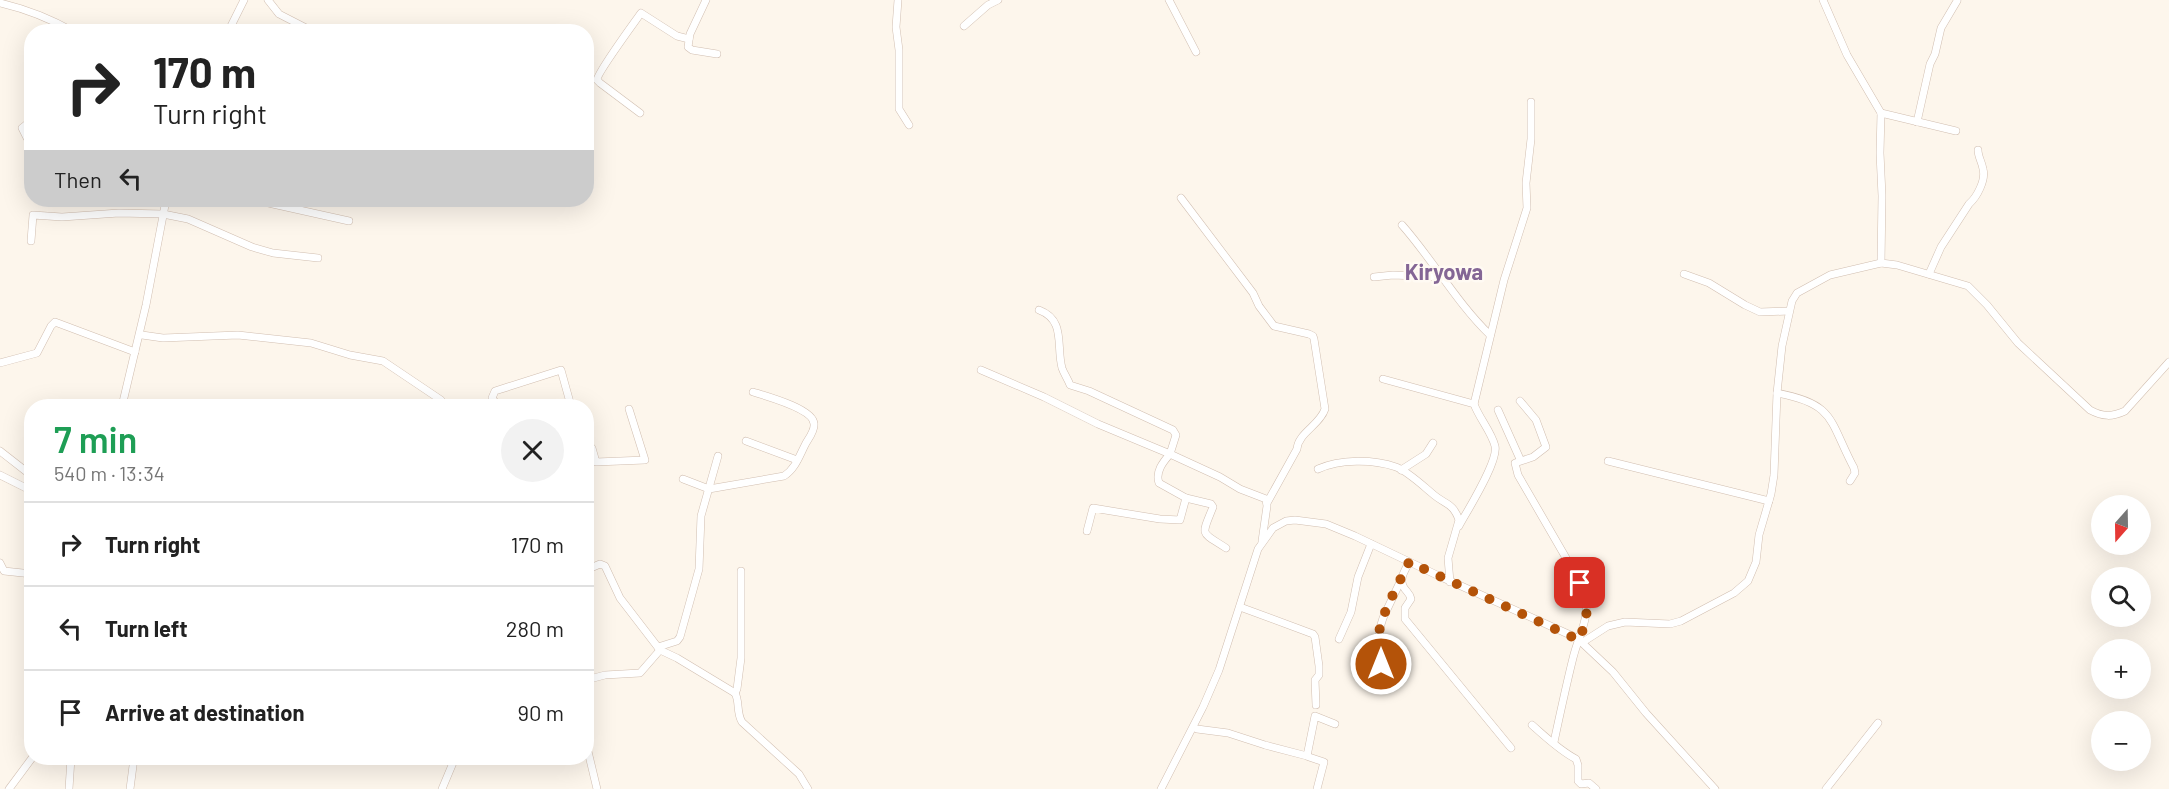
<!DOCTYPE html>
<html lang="en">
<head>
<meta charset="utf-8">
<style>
  :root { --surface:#fff; --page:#f2f2f2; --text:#222; --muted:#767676; --line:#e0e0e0 }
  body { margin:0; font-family:Barlow,sans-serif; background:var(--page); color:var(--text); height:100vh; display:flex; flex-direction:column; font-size:22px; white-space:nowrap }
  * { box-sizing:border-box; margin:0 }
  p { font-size:20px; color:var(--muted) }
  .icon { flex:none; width:33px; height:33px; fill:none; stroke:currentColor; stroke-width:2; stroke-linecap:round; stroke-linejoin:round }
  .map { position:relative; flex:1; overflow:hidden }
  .sheet { position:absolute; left:24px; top:399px; width:570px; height:366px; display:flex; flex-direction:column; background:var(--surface); border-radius:24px; box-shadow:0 6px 24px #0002 }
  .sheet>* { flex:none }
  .top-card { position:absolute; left:24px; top:24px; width:570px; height:183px; border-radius:24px; box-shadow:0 6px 24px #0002; background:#fff; color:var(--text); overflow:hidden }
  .needle { width:39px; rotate:200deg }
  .buttons { position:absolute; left:2091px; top:495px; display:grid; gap:12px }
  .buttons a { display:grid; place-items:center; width:60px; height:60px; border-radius:50%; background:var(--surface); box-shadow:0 6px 24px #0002; font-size:30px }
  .pin { position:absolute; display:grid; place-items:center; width:51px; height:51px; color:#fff; margin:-26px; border-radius:12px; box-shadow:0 3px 9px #0006 }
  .me { position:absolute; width:66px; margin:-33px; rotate:0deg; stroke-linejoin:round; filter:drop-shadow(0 0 4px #0008) }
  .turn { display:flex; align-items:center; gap:21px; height:126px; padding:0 30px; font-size:27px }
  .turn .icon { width:78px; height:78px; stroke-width:2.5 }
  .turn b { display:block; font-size:42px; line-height:51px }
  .then { display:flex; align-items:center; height:57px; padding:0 30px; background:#0003; gap:12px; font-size:22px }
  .round { display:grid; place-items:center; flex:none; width:63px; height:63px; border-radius:32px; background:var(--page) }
  .head { display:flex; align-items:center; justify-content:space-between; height:102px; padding:0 30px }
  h1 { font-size:36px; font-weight:600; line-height:45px; color:#1e9e55 }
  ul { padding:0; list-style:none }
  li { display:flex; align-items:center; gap:18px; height:84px; padding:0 30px; border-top:2px solid var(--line) }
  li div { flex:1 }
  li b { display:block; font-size:22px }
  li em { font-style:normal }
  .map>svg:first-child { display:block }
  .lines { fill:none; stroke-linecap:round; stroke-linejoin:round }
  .minor-casing { stroke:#d1beb0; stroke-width:8 }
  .minor { stroke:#fff; stroke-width:7 }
  .route { stroke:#b45309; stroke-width:10; stroke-dasharray:0 18 }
  .labels { text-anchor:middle; stroke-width:5; stroke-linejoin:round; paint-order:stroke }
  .quarter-label { font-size:22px; font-weight:bold; fill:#846695; stroke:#fffaf3 }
</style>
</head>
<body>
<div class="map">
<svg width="2169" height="789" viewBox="0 0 2169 789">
  <rect width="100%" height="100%" fill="#fdf6ec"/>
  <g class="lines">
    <!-- minor casing -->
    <g class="minor-casing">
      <g id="minor">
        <path d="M 268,0 L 279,14 L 314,32"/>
        <path d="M 706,0 L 690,34 L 688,47 L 692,50 L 717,54"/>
        <path d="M 898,0 L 896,27 L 899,50 L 899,109 L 909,125"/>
        <path d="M 1169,0 L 1196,52"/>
        <path d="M 1823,0 L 1847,55 L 1881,113 L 1880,153 L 1882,196 L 1881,263 L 1897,265 L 1968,286 L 1987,305 L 2018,343 L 2090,410 C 2103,417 2112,417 2125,411 L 2169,362"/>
        <path d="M 0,3 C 26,9 51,19 74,32"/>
        <path d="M 964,26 L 988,5 L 998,0"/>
        <path d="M 228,32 L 244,0"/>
        <path d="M 640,113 L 600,83 L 597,80 C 597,73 634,23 641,13 L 677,36 L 689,39"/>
        <path d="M 1881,113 L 1956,131"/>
        <path d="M 1917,122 L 1930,64 L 1935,54 L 1941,28 L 1957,1"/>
        <path d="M 27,138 L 22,128 L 32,120"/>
        <path d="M 1181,198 L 1253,293 L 1259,306 L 1274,326 L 1309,334 L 1313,336 L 1314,339 L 1325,409 C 1320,425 1298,433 1297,449 L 1267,503"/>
        <path d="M 254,200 L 349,221"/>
        <path d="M 1402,225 C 1433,260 1456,302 1490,335"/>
        <path d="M 31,241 L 33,215 L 62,217 L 119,213 L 163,214 L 188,219 L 252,247 L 273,253 L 318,258"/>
        <path d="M 1684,274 L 1709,283 L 1745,305 L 1760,312 L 1789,311"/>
        <path d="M 1929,274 L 1941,247 L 1969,204 C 1977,197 1986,180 1983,169 C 1982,162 1978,157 1978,150"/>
        <path d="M 1374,277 L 1393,275 L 1441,277"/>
        <path d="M 142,335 L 163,338 L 238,335 L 311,343 L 350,355 L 383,361 L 441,400 L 440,406"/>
        <path d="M 0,363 L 37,353 L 51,326 L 55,322 L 135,352"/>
        <path d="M 981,370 L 1044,397 L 1098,424 L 1170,454 L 1176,435 L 1173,430 L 1089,391 L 1070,385 C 1068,379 1064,374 1062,368 C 1056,346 1066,320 1039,310"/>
        <path d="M 1383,379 L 1474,404 C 1479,418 1491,431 1495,446 C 1499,461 1467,511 1459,526"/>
        <path d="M 1777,393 C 1836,404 1829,421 1854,468 L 1855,473 L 1850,481"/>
        <path d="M 1520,401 L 1536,420 L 1546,447 L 1533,457 L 1515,463 L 1518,475 L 1584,589 C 1591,620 1580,630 1573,658 C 1566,686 1560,714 1554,742"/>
        <path d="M 1474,404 L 1504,280 L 1527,208 L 1526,183 L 1531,139 L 1531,102"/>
        <path d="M 122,406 L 146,305 L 166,200"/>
        <path d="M 498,406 L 492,398 L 495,391 L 561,370 L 571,406"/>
        <path d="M 1498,410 L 1520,459"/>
        <path d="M 746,441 L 797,460"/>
        <path d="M 586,447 L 592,448 L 596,462 L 645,460 L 629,409"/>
        <path d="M 0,451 L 32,476"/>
        <path d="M 1608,461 L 1769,501"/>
        <path d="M 1318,469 C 1340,459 1373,459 1396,467 C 1409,472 1423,486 1434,495 C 1446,505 1453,503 1459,520 L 1448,558 L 1450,582"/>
        <path d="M 1401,470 L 1426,454 L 1433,443"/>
        <path d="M 0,475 L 32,491"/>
        <path d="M 683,479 L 709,489 L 784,476 C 795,469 799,457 805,445 C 808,439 815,431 814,424 C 814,409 766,396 753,392"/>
        <path d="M 1186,498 L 1211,504 L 1213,507 C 1201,537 1200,531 1226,548"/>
        <path d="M 29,520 L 32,493"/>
        <path d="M 1087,531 L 1093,508 L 1160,519 L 1180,520 L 1186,498 L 1159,483 C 1155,472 1163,462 1170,454 L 1220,477 L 1240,489 L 1266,499 L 1267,506 L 1262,541"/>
        <path d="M 1409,562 C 1406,569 1399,578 1403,586 C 1406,592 1410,593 1411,599 L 1405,608 L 1405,619 L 1511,748"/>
        <path d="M 0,563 L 4,571 L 32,574"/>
        <path d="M 586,570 L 600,564 L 605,566 L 620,598 L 660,650 L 677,658 L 735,693 C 740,702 736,712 742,722 L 799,774 L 808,789"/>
        <path d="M 1240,607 L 1313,634 L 1315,637 L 1319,666 L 1319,675 L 1315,680 L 1316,705"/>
        <path d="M 1339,639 L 1351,612 L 1358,577 L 1371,544"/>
        <path d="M 1583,642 L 1608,626 L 1625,622 L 1670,624 L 1681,621 L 1734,593 L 1748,581 L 1756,562 L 1759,535 L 1771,494 L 1774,475 L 1777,393 L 1782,346 L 1792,301 L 1797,293 L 1830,275 L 1881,263"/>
        <path d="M 658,647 L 677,641 L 680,637 L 699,569 L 701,516 L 718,456"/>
        <path d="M 1377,672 L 1385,652 L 1379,631 L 1383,618 L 1401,580"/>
        <path d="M 586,680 L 605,675 L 640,673 L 660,650"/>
        <path d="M 735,693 L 737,689 L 741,658 L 741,571"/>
        <path d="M 1532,725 C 1547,738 1559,750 1576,759 L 1578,765 L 1578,781 L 1581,784 L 1589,783 L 1596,789"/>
        <path d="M 1197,729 L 1228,733 L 1265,745 L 1307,756 L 1315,716 L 1335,724"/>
        <path d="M 586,743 L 597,789"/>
        <path d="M 1309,757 L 1324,762 L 1317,789"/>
        <path d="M 70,760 L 102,758"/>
        <path d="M 9,789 L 32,758"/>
        <path d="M 69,789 L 71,758"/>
        <path d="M 130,789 L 134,758"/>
        <path d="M 442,789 L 455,758"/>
        <path d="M 1161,789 L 1203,707 L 1219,670 L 1258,549 L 1273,528 L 1286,521 L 1295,520 L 1326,524 L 1355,536 L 1439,576 L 1577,638 L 1613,672 L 1646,713 L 1715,789"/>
        <path d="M 1826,789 L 1878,723"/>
      </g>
    </g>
    <!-- minor -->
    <use href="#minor" class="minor"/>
  </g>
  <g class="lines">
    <!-- route -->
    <path class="route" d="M 1381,664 C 1390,645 1377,642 1380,627 C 1384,610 1401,579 1409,562 L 1579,640 C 1587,620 1591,602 1580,583"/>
  </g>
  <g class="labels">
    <!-- quarter labels -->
    <g class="quarter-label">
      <text x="1444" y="280">Kiryowa</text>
    </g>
  </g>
</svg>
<div class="buttons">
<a><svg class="needle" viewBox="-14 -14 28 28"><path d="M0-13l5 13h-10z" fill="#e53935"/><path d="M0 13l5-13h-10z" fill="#767676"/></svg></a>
<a><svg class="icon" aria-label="search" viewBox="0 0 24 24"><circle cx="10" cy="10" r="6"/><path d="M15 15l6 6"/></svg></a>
<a>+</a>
<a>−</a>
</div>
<div class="pin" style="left:1580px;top:583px;background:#d93025"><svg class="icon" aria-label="arrive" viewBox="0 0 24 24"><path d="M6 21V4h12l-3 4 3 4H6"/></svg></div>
<svg class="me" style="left:1381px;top:664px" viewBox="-20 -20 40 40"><circle r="17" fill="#b45309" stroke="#fff" stroke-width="3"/><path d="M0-11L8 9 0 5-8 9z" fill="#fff"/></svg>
<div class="top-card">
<div class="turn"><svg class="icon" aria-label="right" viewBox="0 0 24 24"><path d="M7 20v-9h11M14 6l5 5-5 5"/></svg><div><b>170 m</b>Turn right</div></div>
<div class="then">Then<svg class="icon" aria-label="left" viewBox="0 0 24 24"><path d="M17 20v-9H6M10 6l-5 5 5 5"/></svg></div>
</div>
<section class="sheet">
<div class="head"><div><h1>7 min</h1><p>540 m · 13:34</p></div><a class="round"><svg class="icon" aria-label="close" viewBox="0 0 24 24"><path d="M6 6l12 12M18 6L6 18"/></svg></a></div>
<ul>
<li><svg class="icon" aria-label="right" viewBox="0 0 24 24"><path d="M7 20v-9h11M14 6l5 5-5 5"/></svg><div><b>Turn right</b></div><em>170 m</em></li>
<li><svg class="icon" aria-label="left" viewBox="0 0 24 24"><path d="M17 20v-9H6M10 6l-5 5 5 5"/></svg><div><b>Turn left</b></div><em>280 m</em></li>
<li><svg class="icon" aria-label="arrive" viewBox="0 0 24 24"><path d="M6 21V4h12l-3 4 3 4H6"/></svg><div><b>Arrive at destination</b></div><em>90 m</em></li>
</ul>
</section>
</div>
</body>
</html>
